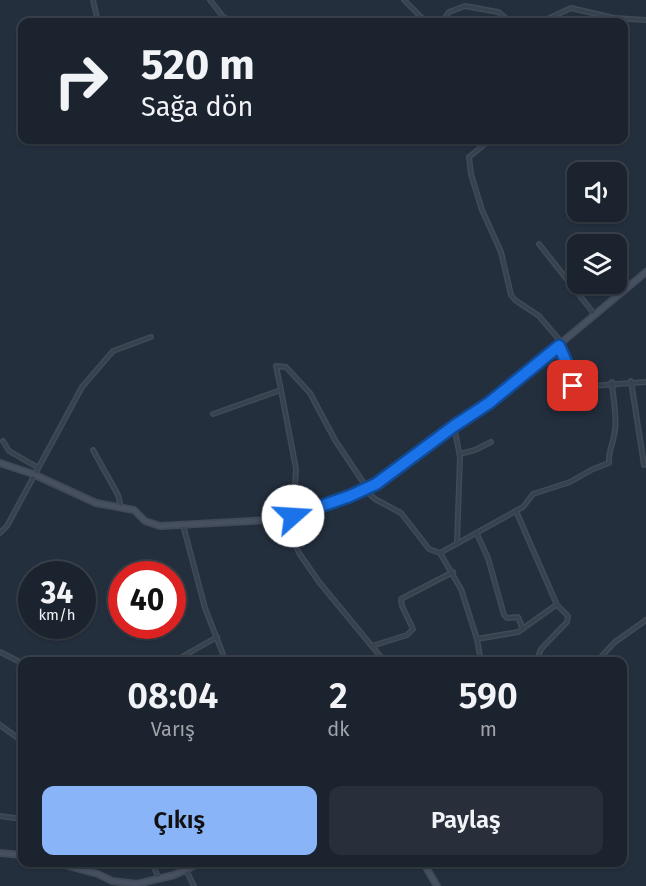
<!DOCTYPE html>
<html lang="tr">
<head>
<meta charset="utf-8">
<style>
  :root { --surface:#1b232e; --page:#282f3a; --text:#f1f3f6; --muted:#a0a4aa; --line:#39404a; --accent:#8ab4f8 }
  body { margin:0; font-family:"Fira Sans",sans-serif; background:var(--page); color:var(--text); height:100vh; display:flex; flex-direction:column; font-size:22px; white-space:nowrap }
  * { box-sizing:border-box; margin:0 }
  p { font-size:20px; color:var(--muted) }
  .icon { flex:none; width:33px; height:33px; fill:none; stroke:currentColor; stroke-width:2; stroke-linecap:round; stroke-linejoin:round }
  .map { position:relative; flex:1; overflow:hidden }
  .side { position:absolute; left:18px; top:657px; width:609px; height:210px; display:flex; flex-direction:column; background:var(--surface); border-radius:12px; box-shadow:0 2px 4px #0004,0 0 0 2px var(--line) }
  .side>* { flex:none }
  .top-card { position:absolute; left:18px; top:18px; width:610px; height:126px; border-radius:12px; box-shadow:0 2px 4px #0004,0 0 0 2px var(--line); background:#1b232e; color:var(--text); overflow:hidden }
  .controls { position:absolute; left:567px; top:162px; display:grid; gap:12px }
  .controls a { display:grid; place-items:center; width:60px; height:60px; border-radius:12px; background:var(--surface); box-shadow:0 2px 4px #0004,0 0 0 2px var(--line); font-size:30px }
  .speed { position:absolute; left:18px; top:561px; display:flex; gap:12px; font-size:30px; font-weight:700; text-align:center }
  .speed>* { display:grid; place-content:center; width:78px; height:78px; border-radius:50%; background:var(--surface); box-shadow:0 2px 4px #0004,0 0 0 2px var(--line); line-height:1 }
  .speed small { font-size:15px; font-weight:400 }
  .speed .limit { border:9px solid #d22; background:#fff; color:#111 }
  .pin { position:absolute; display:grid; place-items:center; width:51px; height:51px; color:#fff; margin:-26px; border-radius:12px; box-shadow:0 3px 9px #0006 }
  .me { position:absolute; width:66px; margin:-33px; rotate:71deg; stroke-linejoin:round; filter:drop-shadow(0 0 4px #0008) }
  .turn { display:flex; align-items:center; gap:21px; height:126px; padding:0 24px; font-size:27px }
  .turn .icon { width:78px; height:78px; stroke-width:2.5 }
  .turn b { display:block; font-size:42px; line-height:51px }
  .eta { display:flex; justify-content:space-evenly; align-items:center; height:102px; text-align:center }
  .eta b { font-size:36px; font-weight:600; line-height:42px }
  .button { display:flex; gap:12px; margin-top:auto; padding:12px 24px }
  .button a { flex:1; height:69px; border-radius:12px; background:var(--accent); color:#111; font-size:24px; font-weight:600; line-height:69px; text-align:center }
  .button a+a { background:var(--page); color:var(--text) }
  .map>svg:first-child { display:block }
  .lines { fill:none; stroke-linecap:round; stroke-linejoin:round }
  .street-casing { stroke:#414a57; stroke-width:6 }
  .secondary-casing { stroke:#414a57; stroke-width:8 }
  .street { stroke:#38414e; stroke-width:3 }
  .secondary { stroke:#465061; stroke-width:4.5 }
  .route-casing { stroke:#114b97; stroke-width:15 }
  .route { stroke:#1a73e8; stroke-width:10 }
</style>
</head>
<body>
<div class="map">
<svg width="646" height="886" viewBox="0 0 646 886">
  <rect width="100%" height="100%" fill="#242f3e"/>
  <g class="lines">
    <!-- street casing -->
    <g class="street-casing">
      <g id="street">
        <path d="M 93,0 L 98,22"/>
        <path d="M 210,0 L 224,18 L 219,22"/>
        <path d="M 404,0 L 426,22"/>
        <path d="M 224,18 L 242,22"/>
        <path d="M 442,22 L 449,12 L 465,6 L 498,12 L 511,22"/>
        <path d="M 541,22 L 571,8 L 614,18 L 646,20"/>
        <path d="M 490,140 L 469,157 L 471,174 L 482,210 L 501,252 L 511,295 L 515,300 L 539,316 L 562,343"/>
        <path d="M 539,244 L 595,315"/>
        <path d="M 559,346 L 577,387 L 646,382"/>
        <path d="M 631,381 L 644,465"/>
        <path d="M 281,390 L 276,366 L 286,367 L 310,393 L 335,440 L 367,488"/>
        <path d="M 556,393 L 562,393 L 575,383"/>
        <path d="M 213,414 L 281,390 L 296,469 L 292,536 L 299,553 L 319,582 L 385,662"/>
        <path d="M 454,426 L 460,457 L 457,543"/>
        <path d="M 3,441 L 9,451 L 37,467"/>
        <path d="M 93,450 L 118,495 L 121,507"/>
        <path d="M 460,454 L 475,450 L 491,442"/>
        <path d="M 365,490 L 375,499 L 401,513 L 429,549 L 440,553 L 461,589 L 477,639 L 481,662"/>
        <path d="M 516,511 L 557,605 L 568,616 L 567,622 L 541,649 L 536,662"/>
        <path d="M 183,525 L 205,608 L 226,662"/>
        <path d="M 0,533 L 7,526 L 82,387 L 113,351 L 151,337"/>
        <path d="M 477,534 L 488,558 L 504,615 L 507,618 L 518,617 L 523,629"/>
        <path d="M 440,553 L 523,507 L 533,494 L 570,482 L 593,469 L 609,463 C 608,451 614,442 615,430 C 617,415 613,398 612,382"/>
        <path d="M 477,639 L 518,632 L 556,605"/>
        <path d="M 372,646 L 407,635 L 413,629 L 402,606 L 401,599 L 453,572"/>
        <path d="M 0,652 L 22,663"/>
        <path d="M 173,662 L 217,637"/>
        <path d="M 596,662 L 615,642 L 646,620"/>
        <path d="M 0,725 L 22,741"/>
        <path d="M 0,816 L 22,819"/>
        <path d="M 86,862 L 87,871"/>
        <path d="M 151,862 L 159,878"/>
        <path d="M 186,870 L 194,886"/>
      </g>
    </g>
    <!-- secondary casing -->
    <g class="secondary-casing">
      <g id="secondary">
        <path d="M 0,463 L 33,474 L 96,503 L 134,510 L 145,521 L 160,526 L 286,519 L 350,496 L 376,484 L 454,426 L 489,403 L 646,272"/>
        <path d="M 0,853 L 22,855"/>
        <path d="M 53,862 L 98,874 L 112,881 L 137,884 L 174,875 L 202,862"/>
        <path d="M 423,862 L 437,886"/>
      </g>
    </g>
    <!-- street -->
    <use href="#street" class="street"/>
    <!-- secondary -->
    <use href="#secondary" class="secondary"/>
  </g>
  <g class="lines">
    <!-- route casing -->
    <g class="route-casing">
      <path id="route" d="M 293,516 L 350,496 L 376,484 L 454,426 L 489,403 L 559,346 L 575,382 L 573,386"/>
    </g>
    <!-- route -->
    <use href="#route" class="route"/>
  </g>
</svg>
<div class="controls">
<a><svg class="icon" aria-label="sound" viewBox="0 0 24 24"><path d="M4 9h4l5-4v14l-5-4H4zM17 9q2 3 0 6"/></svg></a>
<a><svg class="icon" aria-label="layers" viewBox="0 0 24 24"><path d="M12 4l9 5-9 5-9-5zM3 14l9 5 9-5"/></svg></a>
</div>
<div class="speed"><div>34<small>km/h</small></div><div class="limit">40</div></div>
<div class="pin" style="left:573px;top:386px;background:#d93025"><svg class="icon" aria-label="arrive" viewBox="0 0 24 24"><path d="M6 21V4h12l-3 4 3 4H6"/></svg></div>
<svg class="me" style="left:293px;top:516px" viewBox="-20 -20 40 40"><circle r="19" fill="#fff"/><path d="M0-13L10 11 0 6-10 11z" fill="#1a73e8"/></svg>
<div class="top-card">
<div class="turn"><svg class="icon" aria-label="right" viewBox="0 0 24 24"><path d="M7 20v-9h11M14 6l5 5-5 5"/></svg><div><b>520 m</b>Sağa dön</div></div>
</div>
<section class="side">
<div class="eta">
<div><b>08:04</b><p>Varış</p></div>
<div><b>2</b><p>dk</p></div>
<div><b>590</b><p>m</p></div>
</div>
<div class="button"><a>Çıkış</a><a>Paylaş</a></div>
</section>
</div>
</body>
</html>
